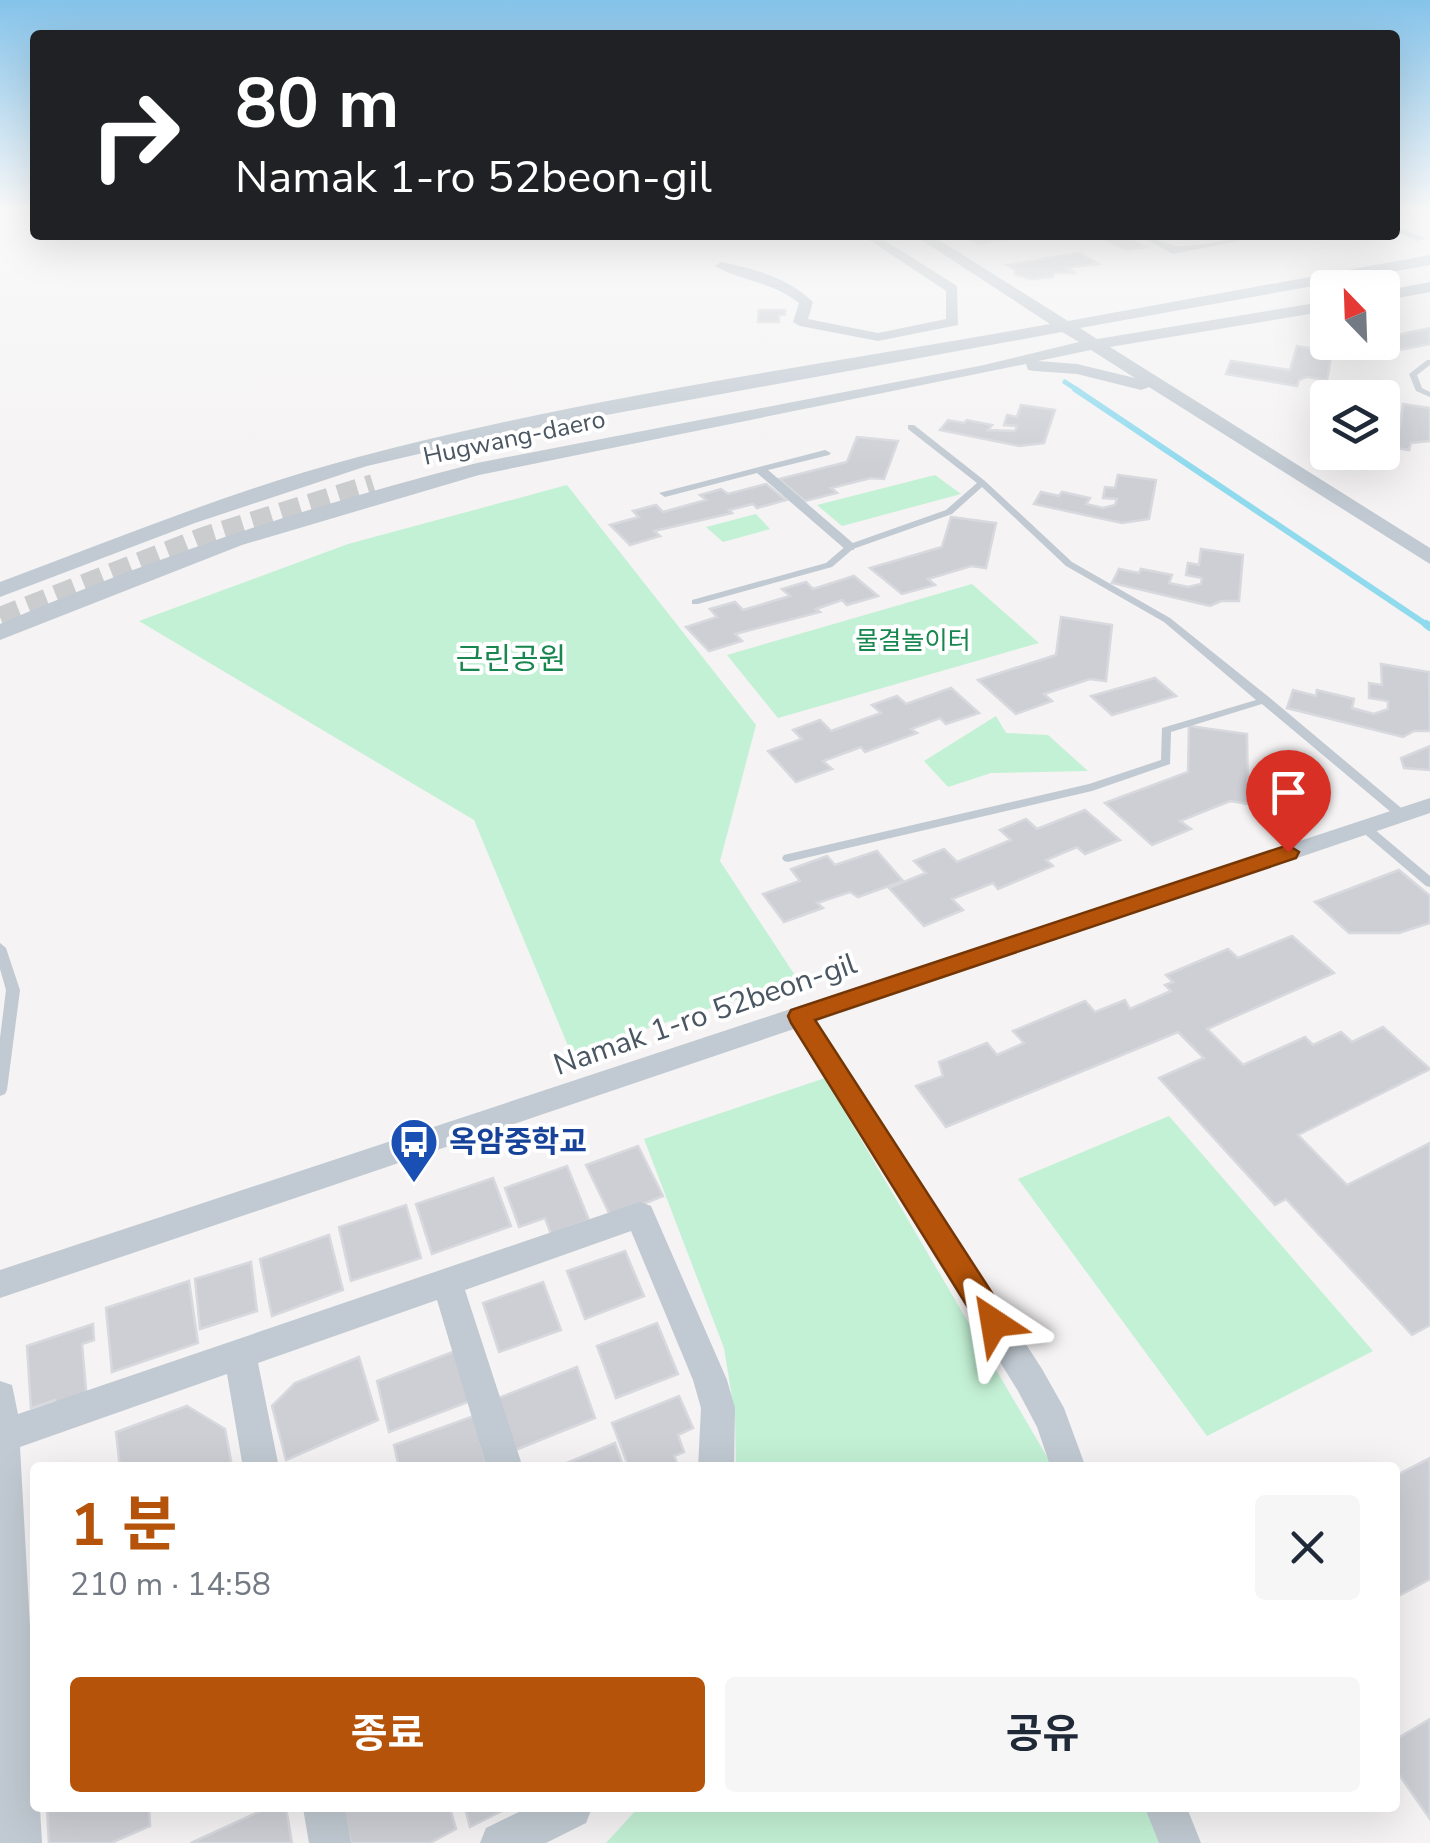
<!DOCTYPE html>
<html lang="ko">
<head>
<meta charset="utf-8">
<style>
  :root { --surface:#fff; --page:#f6f6f7; --text:#1f2937; --muted:#747a83; --accent:#b45309 }
  body { margin:0; font-family:"Nunito Sans","Noto Sans KR",sans-serif; background:var(--page); color:var(--text); height:100vh; display:flex; flex-direction:column; font-size:38px; white-space:nowrap }
  * { box-sizing:border-box; margin:0 }
  p { font-size:32px; color:var(--muted) }
  .icon { flex:none; width:55px; height:55px; fill:none; stroke:currentColor; stroke-width:2; stroke-linecap:round; stroke-linejoin:round }
  .map { position:relative; flex:1; overflow:hidden }
  .sheet { position:absolute; left:30px; top:1462px; width:1370px; height:350px; display:flex; flex-direction:column; background:var(--surface); border-radius:10px; box-shadow:0 10px 40px #0002 }
  .sheet>* { flex:none }
  .banner { position:absolute; left:30px; top:30px; width:1370px; height:210px; border-radius:10px; box-shadow:0 10px 40px #0002; background:#202124; color:#fff; overflow:hidden }
  .needle { width:65px; rotate:337deg }
  .tools { position:absolute; left:1310px; top:270px; display:grid; gap:20px }
  .tools a { display:grid; place-items:center; width:90px; height:90px; border-radius:10px; background:var(--surface); box-shadow:0 10px 40px #0002; font-size:50px }
  .pin { position:absolute; display:grid; place-items:center; width:85px; height:85px; color:#fff; margin:-102px -42px; border-radius:50% 50% 50% 0; rotate:-45deg; box-shadow:0 0 10px #0007 }
  .pin .icon { rotate:45deg }
  .me { position:absolute; width:110px; margin:-55px; rotate:327deg; stroke-linejoin:round; filter:drop-shadow(0 0 8px #0008) }
  .turn { display:flex; align-items:center; gap:35px; height:210px; padding:0 40px; font-size:45px }
  .turn .icon { width:130px; height:130px; stroke-width:2.5 }
  .turn b { display:block; font-size:70px; line-height:85px }
  .round { display:grid; place-items:center; flex:none; width:105px; height:105px; border-radius:10px; background:var(--page) }
  .headline { display:flex; align-items:center; justify-content:space-between; height:170px; padding:0 40px }
  h1 { font-size:60px; font-weight:700; line-height:75px; color:var(--accent) }
  .action { display:flex; gap:20px; margin-top:auto; padding:20px 40px }
  .action a { flex:1; height:115px; border-radius:10px; background:var(--accent); color:#fff; font-size:40px; font-weight:700; line-height:115px; text-align:center }
  .action a+a { background:var(--page); color:var(--text) }
  .map>svg:first-child { display:block }
  .green { fill:#c3f1d5 }
  .lines { fill:none; stroke-linecap:round; stroke-linejoin:round }
  .stream-far2 { stroke:#90daee; stroke-width:5 }
  .stream-far1 { stroke:#90daee; stroke-width:6 }
  .stream { stroke:#90daee; stroke-width:8 }
  .building { fill:#cdcfd5; stroke:#d7d9de; stroke-width:2.5 }
  .tertiary-tunnel { stroke:#caccce; stroke-width:20; stroke-dasharray:20 10; stroke-linecap:butt }
  .service { fill:#c1cad2; fill-rule:evenodd }
  .pedestrian { fill:#c1cad2; fill-rule:evenodd }
  .minor { fill:#c1cad2; fill-rule:evenodd }
  .tertiary { fill:#c1cad2; fill-rule:evenodd }
  .route { fill:#b45309; stroke:#753606; stroke-width:2.5 }
  .labels { text-anchor:middle; stroke-width:8; stroke-linejoin:round; paint-order:stroke }
  .far-street-label { font-size:25px; fill:#4a5661; stroke:#fff }
  .far-park-label { font-size:25px; fill:#17864f; stroke:#fff }
  .park-label { font-size:30px; fill:#17864f; stroke:#fff }
  .street-label { font-size:30px; fill:#4a5661; stroke:#fff }
  .transit-label { font-size:30px; font-weight:bold; fill:#164399; stroke:#fff; text-anchor:start }
</style>
</head>
<body>
<div class="map">
<svg width="1430" height="1843" viewBox="0 0 1430 1843">
  <rect width="100%" height="100%" fill="#f5f3f3"/>
  <!-- green -->
  <g class="green">
    <path d="M 935,475 L 961,494 L 842,526 L 817,505 Z"/>
    <path d="M 567,485 L 756,725 L 720,861 L 798,980 L 571,1053 L 474,820 L 139,621 L 348,544 Z"/>
    <path d="M 756,514 L 770,529 L 723,542 L 706,527 Z"/>
    <path d="M 972,584 L 1039,643 L 778,718 L 727,655 Z"/>
    <path d="M 996,716 L 1006,733 L 1048,735 L 1088,771 L 991,773 L 948,787 L 924,761 Z"/>
    <path d="M 825,1078 L 1053,1467 L 736,1467 L 735,1416 L 724,1348 L 644,1139 Z"/>
    <path d="M 1169,1116 L 1373,1351 L 1207,1436 L 1018,1179 Z"/>
    <path d="M 638,1808 L 1150,1808 L 1165,1843 L 606,1843 Z"/>
  </g>
  <g class="lines">
    <!-- stream-far2 -->
    <path class="stream-far2" d="M 1065,382 L 1079,391"/>
    <!-- stream-far1 -->
    <path class="stream-far1" d="M 1075,389 L 1430,627"/>
    <!-- stream -->
    <path class="stream" d="M 1426,624 L 1430,627"/>
  </g>
  <!-- building -->
  <g class="building">
    <path d="M 963,235 L 1007,235 L 1013,238 L 978,244 Z"/>
    <path d="M 1122,235 L 1146,247 L 1127,250 L 1103,239 L 1089,237 Z"/>
    <path d="M 1079,253 L 1099,264 L 1065,268 L 1076,273 L 1053,273 L 1053,277 L 1031,279 L 1015,275 L 1015,270 L 1007,265 Z"/>
    <path d="M 759,310 L 785,310 L 785,315 L 779,315 L 779,322 L 758,322 Z"/>
    <path d="M 1430,328 L 1430,344 L 1379,354 L 1357,343 L 1382,342 L 1382,338 Z"/>
    <path d="M 1297,346 L 1332,352 L 1327,380 L 1307,377 L 1299,380 L 1297,386 L 1226,374 L 1231,361 L 1290,370 Z"/>
    <path d="M 1403,404 L 1430,408 L 1430,441 L 1411,443 L 1409,450 L 1382,446 L 1382,429 L 1399,432 Z"/>
    <path d="M 1021,405 L 1055,410 L 1044,443 L 1019,446 L 940,430 L 948,420 L 964,423 L 967,420 L 992,425 L 988,430 L 1015,431 L 1017,426 L 1004,425 L 1007,415 L 1017,417 Z"/>
    <path d="M 857,437 L 898,441 L 884,479 L 871,478 L 831,488 L 837,493 L 805,501 L 779,479 L 847,462 Z"/>
    <path d="M 1118,475 L 1156,480 L 1149,519 L 1122,523 L 1034,504 L 1041,492 L 1059,496 L 1062,492 L 1090,498 L 1086,504 L 1103,508 L 1115,505 L 1117,499 L 1103,498 L 1105,487 L 1115,488 Z"/>
    <path d="M 766,484 L 786,500 L 757,508 L 753,504 L 729,510 L 732,513 L 654,531 L 660,536 L 630,545 L 610,525 L 639,517 L 633,511 L 656,505 L 663,512 L 706,500 L 700,495 L 721,489 L 728,494 Z"/>
    <path d="M 951,517 L 996,523 L 986,568 L 971,566 L 928,579 L 935,585 L 902,594 L 870,568 L 942,547 Z"/>
    <path d="M 1201,549 L 1243,555 L 1239,601 L 1221,601 L 1210,606 L 1112,583 L 1119,569 L 1139,573 L 1141,569 L 1172,575 L 1169,583 L 1188,587 L 1201,584 L 1202,578 L 1186,575 L 1188,563 L 1199,565 Z"/>
    <path d="M 854,576 L 878,596 L 847,605 L 842,600 L 816,609 L 820,612 L 735,634 L 742,641 L 709,651 L 686,627 L 717,617 L 710,609 L 735,602 L 743,610 L 790,596 L 782,589 L 806,582 L 813,589 Z"/>
    <path d="M 1061,617 L 1112,625 L 1106,681 L 1090,679 L 1044,694 L 1052,701 L 1016,714 L 978,680 L 1056,655 Z"/>
    <path d="M 1381,664 L 1429,672 L 1430,731 L 1414,731 L 1403,737 L 1287,708 L 1293,690 L 1316,696 L 1317,690 L 1354,699 L 1352,708 L 1374,714 L 1388,709 L 1388,701 L 1369,698 L 1369,683 L 1382,685 Z"/>
    <path d="M 1155,678 L 1176,696 L 1112,715 L 1091,696 Z"/>
    <path d="M 951,688 L 979,713 L 946,724 L 940,718 L 911,729 L 917,733 L 865,752 L 861,747 L 823,761 L 832,769 L 796,782 L 768,751 L 802,739 L 793,730 L 820,720 L 831,731 L 881,713 L 872,705 L 897,696 L 906,704 Z"/>
    <path d="M 1189,726 L 1247,734 L 1248,804 L 1230,801 L 1180,821 L 1191,829 L 1152,845 L 1105,803 L 1188,772 Z"/>
    <path d="M 1430,746 L 1430,770 L 1404,768 L 1401,758 Z"/>
    <path d="M 1085,810 L 1120,840 L 1085,854 L 1077,847 L 1046,860 L 1053,866 L 998,889 L 993,883 L 952,899 L 963,910 L 924,926 L 889,888 L 926,873 L 914,861 L 944,849 L 957,862 L 1011,840 L 1000,830 L 1026,819 L 1037,829 Z"/>
    <path d="M 877,851 L 903,881 L 858,897 L 850,892 L 817,903 L 823,908 L 784,922 L 763,894 L 800,881 L 791,869 L 827,856 L 835,865 Z"/>
    <path d="M 1399,870 L 1430,896 L 1430,923 L 1399,933 L 1349,933 L 1315,902 Z"/>
    <path d="M 1292,936 L 1334,973 L 1207,1029 L 1243,1065 L 1305,1037 L 1313,1045 L 1341,1032 L 1352,1042 L 1383,1027 L 1430,1069 L 1298,1135 L 1347,1185 L 1430,1143 L 1430,1325 L 1412,1335 L 1286,1199 L 1275,1205 L 1159,1078 L 1204,1058 L 1178,1032 L 946,1127 L 916,1086 L 943,1076 L 939,1062 L 987,1043 L 997,1055 L 1024,1043 L 1013,1031 L 1085,1001 L 1095,1012 L 1125,1000 L 1130,1009 L 1171,991 L 1165,985 L 1173,982 L 1166,975 L 1228,949 L 1238,958 Z"/>
    <path d="M 638,1146 L 663,1196 L 611,1217 L 586,1165 Z"/>
    <path d="M 567,1166 L 589,1220 L 551,1234 L 545,1218 L 519,1227 L 505,1188 Z"/>
    <path d="M 493,1178 L 511,1226 L 432,1254 L 416,1204 Z"/>
    <path d="M 406,1205 L 421,1258 L 351,1281 L 339,1227 Z"/>
    <path d="M 329,1235 L 343,1290 L 272,1316 L 260,1259 Z"/>
    <path d="M 625,1251 L 644,1296 L 585,1319 L 567,1271 Z"/>
    <path d="M 251,1262 L 257,1311 L 200,1329 L 195,1279 Z"/>
    <path d="M 189,1281 L 198,1343 L 112,1372 L 106,1308 Z"/>
    <path d="M 543,1282 L 561,1330 L 499,1352 L 483,1303 Z"/>
    <path d="M 657,1323 L 678,1374 L 616,1398 L 597,1346 Z"/>
    <path d="M 93,1324 L 94,1340 L 82,1344 L 87,1401 L 56,1412 L 55,1400 L 31,1408 L 27,1346 Z"/>
    <path d="M 458,1350 L 473,1400 L 389,1432 L 377,1381 Z"/>
    <path d="M 359,1357 L 378,1420 L 286,1460 L 272,1406 L 295,1383 Z"/>
    <path d="M 577,1367 L 595,1418 L 513,1451 L 496,1399 Z"/>
    <path d="M 679,1396 L 693,1428 L 678,1435 L 684,1452 L 674,1456 L 679,1468 L 629,1468 L 612,1423 Z"/>
    <path d="M 187,1406 L 225,1429 L 232,1466 L 120,1468 L 116,1432 Z"/>
    <path d="M 474,1416 L 487,1468 L 399,1468 L 394,1445 Z"/>
    <path d="M 615,1443 L 624,1468 L 555,1468 Z"/>
    <path d="M 1430,1458 L 1430,1579 L 1395,1598 L 1395,1476 Z"/>
    <path d="M 1430,1719 L 1430,1819 L 1395,1769 L 1395,1740 Z"/>
    <path d="M 47,1808 L 149,1808 L 150,1826 L 111,1843 L 49,1843 Z"/>
    <path d="M 267,1808 L 286,1808 L 292,1843 L 191,1843 Z"/>
    <path d="M 343,1808 L 450,1808 L 456,1829 L 430,1843 L 351,1843 Z"/>
    <path d="M 465,1808 L 508,1808 L 470,1827 Z"/>
  </g>
  <g class="lines">
    <!-- tertiary-tunnel -->
    <path class="tertiary-tunnel" d="M 0,617 L 206,536 L 373,484"/>
    <!-- service -->
    <g class="service">
      <path d="M 1427,360 L 1430,360 L 1430,365 L 1417,375 L 1422,388 L 1430,392 L 1430,397 L 1416,391 L 1409,374 Z"/>
      <path d="M 908,425 L 914,425 L 985,481 L 1072,562 L 1170,618 L 1270,698 L 1406,812 L 1408,815 L 1406,818 L 1398,818 L 1262,704 L 1171,732 L 1170,764 L 1092,791 L 788,862 L 784,861 L 782,858 L 784,855 L 788,854 L 1089,784 L 1161,760 L 1162,728 L 1256,700 L 1164,622 L 1066,566 L 982,487 L 952,514 L 853,549 L 832,567 L 698,604 L 692,604 L 692,600 L 826,563 L 847,545 L 946,510 L 977,483 L 908,429 Z"/>
      <path d="M 1364,823 L 1368,824 L 1430,876 L 1430,887 L 1426,886 L 1360,830 L 1358,827 Z"/>
      <path d="M 0,943 L 6,948 L 20,990 L 7,1090 L 5,1094 L 0,1096 L 0,1038 L 6,990 L 0,969 Z"/>
    </g>
    <!-- pedestrian -->
    <g class="pedestrian">
      <path d="M 1395,226 L 1423,237 L 1424,239 L 1417,241 L 1395,231 Z"/>
      <path d="M 825,450 L 831,453 L 829,455 L 768,470 L 854,544 L 854,550 L 846,550 L 757,473 L 665,497 L 659,493 Z"/>
    </g>
    <!-- minor -->
    <g class="minor">
      <path d="M 1430,208 L 1426,211 L 1395,216 L 1395,210 Z"/>
      <path d="M 862,235 L 876,235 L 957,286 L 958,325 L 878,341 L 800,326 L 793,322 L 799,303 C 773,282 741,281 715,266 L 721,262 C 754,269 788,277 813,302 L 808,319 L 878,333 L 946,319 L 946,291 Z"/>
      <path d="M 1138,235 C 1153,235 1164,245 1177,246 C 1207,247 1239,235 1269,235 L 1173,254 Z"/>
      <path d="M 1430,798 L 1430,813 L 817,1021 L 1042,1369 L 1064,1408 L 1086,1468 L 1051,1468 L 1037,1427 L 1018,1391 L 794,1029 L 0,1298 L 0,1270 Z"/>
      <path d="M 640,1202 L 651,1206 L 727,1380 L 735,1408 L 734,1468 L 698,1468 L 701,1408 L 693,1380 L 631,1231 L 465,1290 L 523,1468 L 487,1468 L 437,1300 L 258,1363 L 279,1468 L 243,1468 L 227,1374 L 20,1447 L 35,1716 L 35,1808 L 40,1808 L 42,1843 L 0,1843 L 0,1381 L 12,1385 L 18,1414 Z"/>
      <path d="M 303,1808 L 345,1808 L 351,1843 L 309,1843 Z"/>
      <path d="M 527,1808 L 592,1808 L 586,1823 L 546,1843 L 480,1843 L 486,1828 Z"/>
      <path d="M 1145,1808 L 1187,1808 L 1201,1843 L 1159,1843 Z"/>
    </g>
    <!-- tertiary -->
    <g class="tertiary">
      <path d="M 914,235 L 931,235 L 1068,321 L 1430,255 L 1430,265 L 1080,328 L 1097,339 L 1328,301 L 1328,311 L 1110,347 L 1430,548 L 1430,564 L 1149,387 L 1141,390 L 1077,374 L 1034,371 L 1028,370 L 1026,364 L 479,475 L 242,545 L 0,640 L 0,624 C 154,557 314,504 477,463 L 984,365 L 1079,342 L 1062,332 L 513,432 L 367,466 L 195,523 L 0,597 L 0,582 C 118,538 236,489 358,457 C 584,397 820,365 1050,324 ZM 1091,350 L 1135,378 L 1077,364 L 1038,361 Z"/>
      <path d="M 1430,282 L 1430,292 L 1382,301 L 1382,291 Z"/>
    </g>
  </g>
  <!-- sky -->
  <linearGradient id="sky" x2="0" y2="1"><stop stop-color="#85c3ea"/><stop offset="0.45" stop-color="#fafafa"/><stop offset="1" stop-color="#fafafa" stop-opacity="0"/></linearGradient>
  <rect width="1430" height="466" fill="url(#sky)"/>
  <!-- route -->
  <path class="route" d="M 1288,845 L 1299,852 L 1296,858 L 815,1020 L 1005,1313 L 1009,1323 L 1005,1333 L 994,1337 L 984,1333 L 791,1023 L 788,1016 L 791,1010 Z"/>
  <!-- icons -->
  <defs>
    <g id="bus-pin" transform="scale(2.5)"><path d="M0 17L-7.5 6A9.5 9.5 0 1 1 7.5 6Z" fill="#1a4fb4" stroke="#fff"/><path d="M-5-6H5V4H4V6H2V4H-2V6H-4V4H-5ZM-3.5-4V0h7V-4ZM-3.5 1.2v1.5H-2V1.2ZM2 1.2v1.5H3.5V1.2Z" fill="#fff"/></g>
  </defs>
  <g fill-rule="evenodd">
    <use href="#bus-pin" x="414" y="1142"/>
  </g>
  <g class="labels">
    <!-- far-street labels -->
    <g class="far-street-label">
      <text transform="translate(514 437) rotate(-12)" y="9">Hugwang-daero</text>
    </g>
    <!-- far-park labels -->
    <g class="far-park-label">
      <text x="913" y="649">물결놀이터</text>
    </g>
    <!-- park labels -->
    <g class="park-label">
      <text x="511" y="669">근린공원</text>
    </g>
    <!-- street labels -->
    <g class="street-label">
      <text transform="translate(705 1014) rotate(-19)" y="10">Namak 1-ro 52beon-gil</text>
    </g>
    <!-- transit labels -->
    <g class="transit-label">
      <text x="449" y="1152">옥암중학교</text>
    </g>
  </g>
</svg>
<div class="tools">
<a><svg class="needle" viewBox="-14 -14 28 28"><path d="M0-13l5 13h-10z" fill="#e53935"/><path d="M0 13l5-13h-10z" fill="#747a83"/></svg></a>
<a><svg class="icon" aria-label="layers" viewBox="0 0 24 24"><path d="M12 4l9 5-9 5-9-5zM3 14l9 5 9-5"/></svg></a>
</div>
<div class="pin" style="left:1288px;top:852px;background:#d93025"><svg class="icon" aria-label="arrive" viewBox="0 0 24 24"><path d="M6 21V4h12l-3 4 3 4H6"/></svg></div>
<svg class="me" style="left:994px;top:1323px" viewBox="-20 -20 40 40"><path d="M0-17L14 15 0 8-14 15z" fill="#b45309" stroke="#fff" stroke-width="4"/></svg>
<div class="banner">
<div class="turn"><svg class="icon" aria-label="right" viewBox="0 0 24 24"><path d="M7 20v-9h11M14 6l5 5-5 5"/></svg><div><b>80 m</b>Namak 1-ro 52beon-gil</div></div>
</div>
<section class="sheet">
<div class="headline"><div><h1>1 분</h1><p>210 m · 14:58</p></div><a class="round"><svg class="icon" aria-label="close" viewBox="0 0 24 24"><path d="M6 6l12 12M18 6L6 18"/></svg></a></div>
<div class="action"><a>종료</a><a>공유</a></div>
</section>
</div>
</body>
</html>
